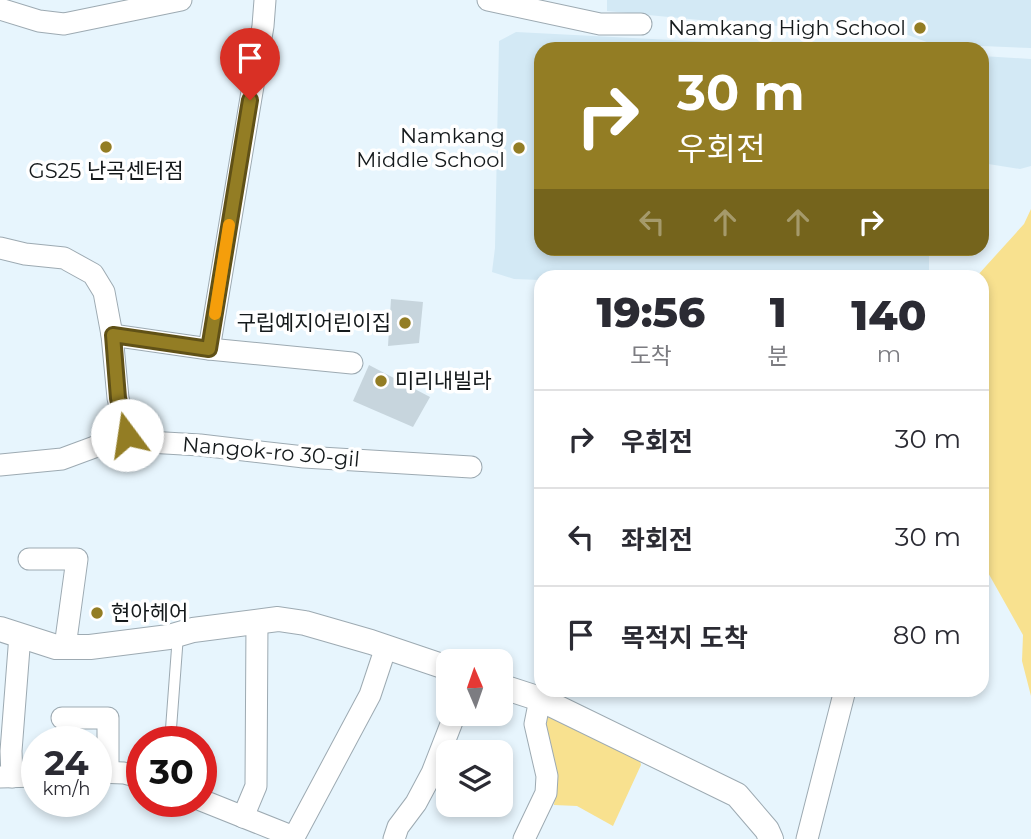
<!DOCTYPE html>
<html lang="ko">
<head>
<meta charset="utf-8">
<style>
  :root { --surface:#fff; --page:#f2f2f3; --text:#2b2b33; --muted:#7c7c81; --line:#e1e1e2 }
  body { margin:0; font-family:Montserrat,"Noto Sans KR",sans-serif; background:var(--page); color:var(--text); height:100vh; display:flex; flex-direction:column; font-size:26px; white-space:nowrap }
  * { box-sizing:border-box; margin:0 }
  p { font-size:23px; color:var(--muted) }
  .icon { flex:none; width:38px; height:38px; fill:none; stroke:currentColor; stroke-width:2; stroke-linecap:round; stroke-linejoin:round }
  .map { position:relative; flex:1; overflow:hidden }
  .details { position:absolute; left:534px; top:270px; width:455px; height:427px; display:flex; flex-direction:column; background:var(--surface); border-radius:21px; box-shadow:0 4px 10px #0003 }
  .details>* { flex:none }
  .banner { position:absolute; left:534px; top:42px; width:455px; height:214px; border-radius:21px; box-shadow:0 4px 10px #0003; background:#937d24; color:#fff; overflow:hidden }
  .needle { width:46px; rotate:358deg }
  .buttons { position:absolute; left:436px; top:649px; display:grid; gap:14px }
  .buttons a { display:grid; place-items:center; width:77px; height:77px; border-radius:14px; background:var(--surface); box-shadow:0 4px 10px #0003; font-size:35px }
  .speed { position:absolute; left:21px; top:726px; display:flex; gap:14px; font-size:35px; font-weight:700; text-align:center }
  .speed>* { display:grid; place-content:center; width:91px; height:91px; border-radius:50%; background:var(--surface); box-shadow:0 4px 10px #0003; line-height:1 }
  .speed small { font-size:18px; font-weight:400 }
  .speed .limit { border:10px solid #d22; background:#fff; color:#111 }
  .pin { position:absolute; display:grid; place-items:center; width:60px; height:60px; color:#fff; margin:-72px -30px; border-radius:50% 50% 50% 0; rotate:-45deg; box-shadow:0 0 7px #0007 }
  .pin .icon { rotate:45deg }
  .me { position:absolute; width:77px; margin:-38px; rotate:346deg; stroke-linejoin:round; filter:drop-shadow(0 0 5px #0008) }
  .turn { display:flex; align-items:center; gap:24px; height:147px; padding:0 28px; font-size:32px }
  .turn .icon { width:91px; height:91px; stroke-width:2.5 }
  .turn b { display:block; font-size:49px; line-height:60px }
  .lanes { display:flex; align-items:center; height:66px; padding:0 28px; background:#0003; justify-content:center; gap:35px; direction:ltr }
  .lanes .off { opacity:.35 }
  .eta { display:flex; justify-content:space-evenly; align-items:center; height:119px; text-align:center }
  .eta b { font-size:42px; font-weight:800; line-height:49px }
  ul { padding:0; list-style:none }
  li { display:flex; align-items:center; gap:21px; height:98px; padding:0 28px; border-top:2px solid var(--line) }
  li div { flex:1 }
  li b { display:block; font-size:26px }
  li em { font-style:normal }
  .map>svg:first-child { display:block }
  .built { fill:#d3e9f5 }
  .green { fill:#f8e18f }
  .building { fill:#c7d5dd }
  .lines { fill:none; stroke-linecap:round; stroke-linejoin:round }
  .service-casing { stroke:#9daab2; stroke-width:12 }
  .minor-casing { stroke:#9daab2; stroke-width:23 }
  .tertiary-casing { stroke:#9daab2; stroke-width:26 }
  .service { stroke:#fff; stroke-width:10 }
  .minor { stroke:#fff; stroke-width:21 }
  .tertiary { stroke:#fff; stroke-width:24 }
  .route-casing { stroke:#605117; stroke-width:18 }
  .route { stroke:#937d24; stroke-width:12 }
  .slow { stroke:#f59e0b; stroke-width:12 }
  .poi-dot { fill:#937d24; stroke:#fff; stroke-width:2.5 }
  .labels { text-anchor:middle; stroke-width:7; stroke-linejoin:round; paint-order:stroke }
  .poi-label { font-size:21px; fill:#14191b; stroke:#fff; text-anchor:end }
  .street-label { font-size:21px; fill:#14191b; stroke:#fff }
</style>
</head>
<body>
<div class="map">
<svg width="1031" height="839" viewBox="0 0 1031 839">
  <rect width="100%" height="100%" fill="#e7f5fd"/>
  <!-- built -->
  <g class="built">
    <path d="M 607,0 L 1031,0 L 1031,48 L 932,44 L 908,35 L 710,21 L 607,11 Z"/>
    <path d="M 516,32 L 847,49 L 541,49 L 541,248 L 929,249 L 929,276 L 541,276 L 541,280 L 514,279 L 492,272 L 495,248 L 499,41 Z"/>
    <path d="M 982,56 L 1031,59 L 1031,166 L 1020,169 L 982,163 Z"/>
  </g>
  <!-- green -->
  <g class="green">
    <path d="M 1031,209 L 1031,696 L 1022,661 L 1023,635 L 982,562 L 982,276 L 977,276 L 1024,224 Z"/>
    <path d="M 551,713 L 639,756 L 641,765 L 613,826 L 577,806 L 554,805 C 556,789 558,773 554,758 C 551,744 547,731 545,717 Z"/>
  </g>
  <!-- building -->
  <g class="building">
    <path d="M 391,299 L 423,302 L 419,343 L 388,346 Z"/>
    <path d="M 369,365 L 430,397 L 413,427 L 353,401 Z"/>
  </g>
  <g class="lines">
    <!-- service casing -->
    <g class="service-casing">
      <path id="service" d="M 170,742 L 178,635"/>
    </g>
    <!-- minor casing -->
    <g class="minor-casing">
      <g id="minor">
        <path d="M 488,0 L 600,24 L 641,24"/>
        <path d="M 0,9 L 39,21 L 64,24 L 181,0"/>
        <path d="M 0,248 L 25,254 L 64,258 L 93,274 L 104,292 L 112,335 L 118,398 L 127,435 L 134,440 L 148,442 L 200,445 L 304,457 L 471,467"/>
        <path d="M 112,335 L 209,349 L 352,363"/>
        <path d="M 209,349 L 263,26 L 265,0"/>
        <path d="M 0,465 L 62,459 L 127,435"/>
        <path d="M 29,559 L 77,559 L 65,647"/>
        <path d="M 62,718 L 108,718 L 108,772"/>
        <path d="M 96,772 L 124,773 L 142,778"/>
        <path d="M 0,777 L 37,776"/>
        <path d="M 12,777 L 11,751 L 20,635"/>
        <path d="M 201,800 L 286,834 L 293,839"/>
        <path d="M 243,817 L 256,786 L 257,622"/>
        <path d="M 293,839 L 370,695 L 386,647"/>
        <path d="M 394,839 L 398,827 L 416,803 L 432,773 L 455,714"/>
        <path d="M 524,839 L 546,793 L 547,776 L 535,724 L 540,699"/>
        <path d="M 807,839 L 845,690"/>
      </g>
    </g>
    <!-- tertiary casing -->
    <g class="tertiary-casing">
      <g id="tertiary">
        <path d="M 0,629 L 56,647 L 90,647 L 169,637 L 193,630 L 278,619 L 305,623 L 371,642 L 448,668"/>
        <path d="M 500,686 L 540,699 L 737,795 L 767,830 L 771,839"/>
      </g>
    </g>
    <!-- service -->
    <use href="#service" class="service"/>
    <!-- minor -->
    <use href="#minor" class="minor"/>
    <!-- tertiary -->
    <use href="#tertiary" class="tertiary"/>
  </g>
  <g class="lines">
    <!-- route casing -->
    <g class="route-casing">
      <path id="route" d="M 127,435 L 118,398 L 113,335 L 209,349 L 250,100"/>
    </g>
    <!-- route -->
    <use href="#route" class="route"/>
    <!-- slow -->
    <path class="slow" d="M 215,314 L 229,225"/>
  </g>
  <!-- markers -->
  <g class="poi-dot">
    <circle cx="920" cy="28" r="7"/>
    <circle cx="106" cy="147" r="7"/>
    <circle cx="519" cy="148" r="7"/>
    <circle cx="405" cy="323" r="7"/>
    <circle cx="381" cy="381" r="7"/>
    <circle cx="97" cy="613" r="7"/>
  </g>
  <g class="labels">
    <!-- poi labels -->
    <g class="poi-label">
      <text x="906" y="35">Namkang High School</text>
      <text x="505" y="143">Namkang<tspan x="505" dy="24">Middle School</tspan></text>
      <text x="106" y="178" text-anchor="middle">GS25 난곡센터점</text>
      <text x="391" y="330">구립예지어린이집</text>
      <text x="395" y="388" text-anchor="start">미리내빌라</text>
      <text x="111" y="620" text-anchor="start">현아헤어</text>
    </g>
    <!-- street labels -->
    <g class="street-label">
      <text transform="translate(271 452) rotate(5)" y="7">Nangok-ro 30-gil</text>
    </g>
  </g>
</svg>
<div class="buttons">
<a><svg class="needle" viewBox="-14 -14 28 28"><path d="M0-13l5 13h-10z" fill="#e53935"/><path d="M0 13l5-13h-10z" fill="#7c7c81"/></svg></a>
<a><svg class="icon" aria-label="layers" viewBox="0 0 24 24"><path d="M12 4l9 5-9 5-9-5zM3 14l9 5 9-5"/></svg></a>
</div>
<div class="speed"><div>24<small>km/h</small></div><div class="limit">30</div></div>
<div class="pin" style="left:250px;top:100px;background:#d93025"><svg class="icon" aria-label="arrive" viewBox="0 0 24 24"><path d="M6 21V4h12l-3 4 3 4H6"/></svg></div>
<svg class="me" style="left:127px;top:435px" viewBox="-20 -20 40 40"><circle r="19" fill="#fff"/><path d="M0-13L10 11 0 6-10 11z" fill="#937d24"/></svg>
<div class="banner">
<div class="turn"><svg class="icon" aria-label="right" viewBox="0 0 24 24"><path d="M7 20v-9h11M14 6l5 5-5 5"/></svg><div><b>30 m</b>우회전</div></div>
<div class="lanes"><svg class="icon off" aria-label="left" viewBox="0 0 24 24"><path d="M17 20v-9H6M10 6l-5 5 5 5"/></svg><svg class="icon off" aria-label="ahead" viewBox="0 0 24 24"><path d="M12 20V5M6 11l6-6 6 6"/></svg><svg class="icon off" aria-label="ahead" viewBox="0 0 24 24"><path d="M12 20V5M6 11l6-6 6 6"/></svg><svg class="icon" aria-label="right" viewBox="0 0 24 24"><path d="M7 20v-9h11M14 6l5 5-5 5"/></svg></div>
</div>
<section class="details">
<div class="eta">
<div><b>19:56</b><p>도착</p></div>
<div><b>1</b><p>분</p></div>
<div><b>140</b><p>m</p></div>
</div>
<ul>
<li><svg class="icon" aria-label="right" viewBox="0 0 24 24"><path d="M7 20v-9h11M14 6l5 5-5 5"/></svg><div><b>우회전</b></div><em>30 m</em></li>
<li><svg class="icon" aria-label="left" viewBox="0 0 24 24"><path d="M17 20v-9H6M10 6l-5 5 5 5"/></svg><div><b>좌회전</b></div><em>30 m</em></li>
<li><svg class="icon" aria-label="arrive" viewBox="0 0 24 24"><path d="M6 21V4h12l-3 4 3 4H6"/></svg><div><b>목적지 도착</b></div><em>80 m</em></li>
</ul>
</section>
</div>
</body>
</html>
